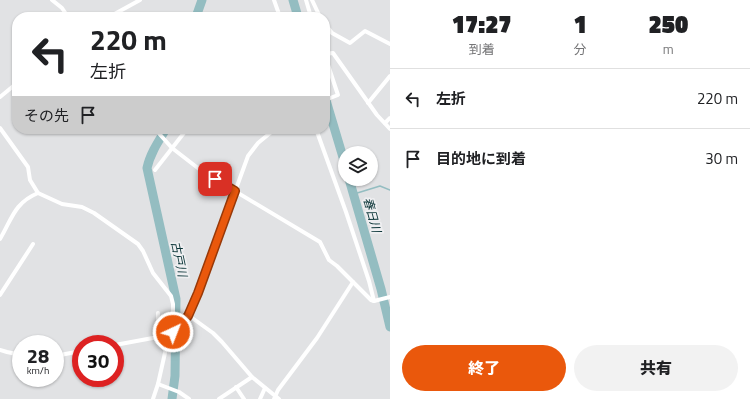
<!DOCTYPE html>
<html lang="ja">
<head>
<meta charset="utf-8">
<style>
  :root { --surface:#fff; --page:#f2f2f2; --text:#202124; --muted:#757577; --line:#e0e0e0; --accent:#ea580c }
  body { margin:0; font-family:"Titillium Web","Noto Sans JP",sans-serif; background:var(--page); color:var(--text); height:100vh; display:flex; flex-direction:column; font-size:15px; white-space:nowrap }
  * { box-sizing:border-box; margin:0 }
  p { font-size:13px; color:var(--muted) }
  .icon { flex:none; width:22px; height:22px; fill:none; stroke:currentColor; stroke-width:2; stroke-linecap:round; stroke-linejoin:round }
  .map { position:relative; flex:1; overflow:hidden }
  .side { display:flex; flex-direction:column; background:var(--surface); width:360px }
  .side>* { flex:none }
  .banner { position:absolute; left:12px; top:12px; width:318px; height:122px; border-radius:16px; box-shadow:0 1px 3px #0004; background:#fff; color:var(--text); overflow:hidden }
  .buttons { position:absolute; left:338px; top:146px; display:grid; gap:8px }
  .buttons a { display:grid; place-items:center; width:40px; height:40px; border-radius:50%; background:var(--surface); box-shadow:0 1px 3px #0004; font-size:20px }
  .speed { position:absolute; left:12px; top:335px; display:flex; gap:8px; font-size:20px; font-weight:700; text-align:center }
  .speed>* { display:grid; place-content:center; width:52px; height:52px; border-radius:50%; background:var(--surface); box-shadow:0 1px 3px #0004; line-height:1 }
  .speed small { font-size:10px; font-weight:400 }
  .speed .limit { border:6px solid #d22; background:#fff; color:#111 }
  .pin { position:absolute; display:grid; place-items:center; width:34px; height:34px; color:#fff; margin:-17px; border-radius:8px; box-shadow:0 2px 6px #0006 }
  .me { position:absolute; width:44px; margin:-22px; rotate:43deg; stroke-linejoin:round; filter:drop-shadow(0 0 3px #0008) }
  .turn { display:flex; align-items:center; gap:14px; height:84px; padding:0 12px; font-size:18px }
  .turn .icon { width:52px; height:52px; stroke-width:2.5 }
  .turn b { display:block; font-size:28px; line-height:34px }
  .then { display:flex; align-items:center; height:38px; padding:0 12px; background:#0003; gap:8px; font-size:15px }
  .eta { display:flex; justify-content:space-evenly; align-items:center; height:68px; text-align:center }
  .eta b { font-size:24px; font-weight:800; line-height:28px }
  .primary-button { display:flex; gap:8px; margin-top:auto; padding:8px 12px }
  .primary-button a { flex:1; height:46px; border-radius:24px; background:var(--accent); color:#fff; font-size:16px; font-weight:800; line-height:46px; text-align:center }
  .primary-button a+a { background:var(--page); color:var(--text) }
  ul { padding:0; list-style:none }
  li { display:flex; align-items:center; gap:12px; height:60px; padding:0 12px; border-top:1px solid var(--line) }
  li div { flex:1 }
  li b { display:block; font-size:15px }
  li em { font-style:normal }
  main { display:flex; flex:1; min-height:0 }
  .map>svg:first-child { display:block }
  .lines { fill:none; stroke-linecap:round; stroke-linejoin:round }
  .stream { stroke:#94bdc1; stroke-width:1.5 }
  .river { stroke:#94bdc1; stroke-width:9 }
  .street { stroke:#fff; stroke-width:4 }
  .route-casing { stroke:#983908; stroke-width:10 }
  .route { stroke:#ea580c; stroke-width:7 }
  .labels { text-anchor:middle; stroke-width:3.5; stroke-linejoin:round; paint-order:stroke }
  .water-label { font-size:12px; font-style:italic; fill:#0a3437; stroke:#efeff1 }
</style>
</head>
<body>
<main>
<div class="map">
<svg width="390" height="399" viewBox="0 0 390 399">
  <rect width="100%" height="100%" fill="#e1e2e4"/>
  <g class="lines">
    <!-- stream -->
    <path class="stream" d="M 354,194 L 380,186 L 390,190"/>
    <!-- river -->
    <g class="river">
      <path d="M 293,0 L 298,17"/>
      <path d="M 196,17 L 202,0"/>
      <path d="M 325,97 L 345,164"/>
      <path d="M 166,129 C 158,142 150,154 147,168 L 176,299 L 175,376 L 172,399"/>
      <path d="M 349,179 L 381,289 L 390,327"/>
    </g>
    <!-- street -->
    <g class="street">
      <path d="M 52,0 L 62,8 L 68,17"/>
      <path d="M 274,0 L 280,17"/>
      <path d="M 306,0 L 311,17"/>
      <path d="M 312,0 L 320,17"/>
      <path d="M 109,17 L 140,0"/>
      <path d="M 325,24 L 332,33 L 350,43 L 365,31 L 390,44"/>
      <path d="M 325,54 L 333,53 L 377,115 L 390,129"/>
      <path d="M 325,56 L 338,95 L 325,100"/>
      <path d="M 0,97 L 17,83"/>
      <path d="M 368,103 L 390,76"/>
      <path d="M 385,123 L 390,118"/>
      <path d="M 0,128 L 28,167 L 30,180 L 38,193 L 62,204 L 82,207 L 94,213 L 138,244 L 143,251 L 153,273 L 171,296 L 173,304 L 173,331"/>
      <path d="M 155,129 L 172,148 L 203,172 L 320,242 L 329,260 L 337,266 L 371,300 L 374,301 L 390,297"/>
      <path d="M 316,129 L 346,212 L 369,281 L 374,301"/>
      <path d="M 155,170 L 187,129"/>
      <path d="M 0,239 C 12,219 14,203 38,193"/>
      <path d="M 0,295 L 33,244"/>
      <path d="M 188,315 L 213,333 L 222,342 L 252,377 L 279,399"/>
      <path d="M 158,337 L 158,313"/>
      <path d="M 115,345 L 169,335 L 188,315 L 198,293 L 248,156 L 258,143 L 275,129"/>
      <path d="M 0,350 L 7,352 L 21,355"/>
      <path d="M 55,356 L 81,351"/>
      <path d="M 158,384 L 179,392 L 189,399"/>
      <path d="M 236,387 L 244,399"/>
      <path d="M 153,399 L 158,384 L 169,335"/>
      <path d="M 219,399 L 252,377"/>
      <path d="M 260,399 L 265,388"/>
      <path d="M 274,399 L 278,390 L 317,338 L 353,282"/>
    </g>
  </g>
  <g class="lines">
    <!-- route casing -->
    <g class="route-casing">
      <path id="route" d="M 173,332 L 188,316 L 198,293 L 235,191 L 215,179"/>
    </g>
    <!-- route -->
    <use href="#route" class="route"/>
  </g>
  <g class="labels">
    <!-- water labels -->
    <g class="water-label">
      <text transform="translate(372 215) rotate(75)" y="4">春日川</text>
      <text transform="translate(179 259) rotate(78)" y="4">古戸川</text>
    </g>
  </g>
</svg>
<div class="buttons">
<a><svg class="icon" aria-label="layers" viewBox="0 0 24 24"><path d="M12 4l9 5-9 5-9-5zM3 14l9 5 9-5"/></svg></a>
</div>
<div class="speed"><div>28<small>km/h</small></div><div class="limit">30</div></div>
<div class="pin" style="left:215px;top:179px;background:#d93025"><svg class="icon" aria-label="arrive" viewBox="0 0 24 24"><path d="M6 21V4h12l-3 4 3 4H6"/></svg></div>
<svg class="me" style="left:173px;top:332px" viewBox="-20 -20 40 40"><circle r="17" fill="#ea580c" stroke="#fff" stroke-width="3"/><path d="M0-11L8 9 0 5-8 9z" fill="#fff"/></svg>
<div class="banner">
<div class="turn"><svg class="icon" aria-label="left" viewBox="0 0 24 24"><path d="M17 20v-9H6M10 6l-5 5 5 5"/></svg><div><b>220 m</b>左折</div></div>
<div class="then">その先<svg class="icon" aria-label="arrive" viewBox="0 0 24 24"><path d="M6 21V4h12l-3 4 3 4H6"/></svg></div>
</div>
</div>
<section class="side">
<div class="eta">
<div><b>17:27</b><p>到着</p></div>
<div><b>1</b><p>分</p></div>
<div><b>250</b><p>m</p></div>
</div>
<ul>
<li><svg class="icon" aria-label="left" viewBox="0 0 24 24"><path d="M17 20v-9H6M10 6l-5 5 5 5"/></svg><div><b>左折</b></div><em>220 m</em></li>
<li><svg class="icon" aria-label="arrive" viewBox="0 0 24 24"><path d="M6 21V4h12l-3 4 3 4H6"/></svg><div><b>目的地に到着</b></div><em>30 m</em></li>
</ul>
<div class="primary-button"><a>終了</a><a>共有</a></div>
</section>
</main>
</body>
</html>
